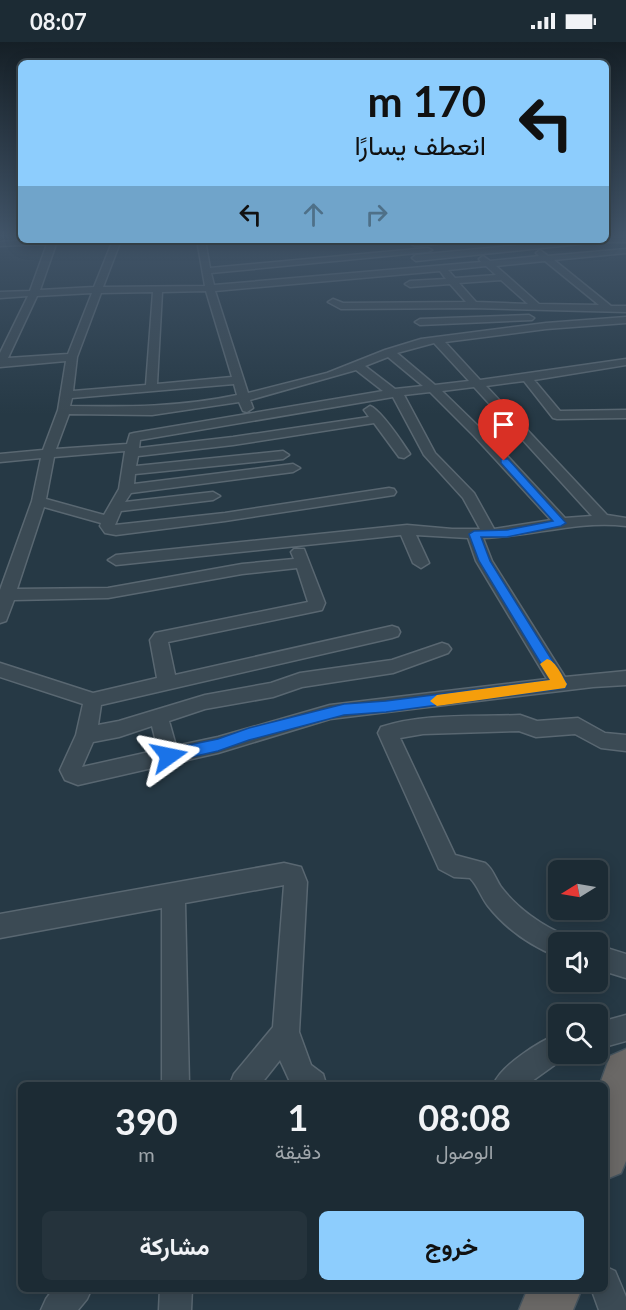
<!DOCTYPE html>
<html lang="ar">
<head>
<meta charset="utf-8">
<style>
  :root { --surface:#1c2b34; --page:#25333c; --text:#f1f3f6; --muted:#a0a7ac; --line:#3a474f; --accent:#8dcdfd }
  body { margin:0; font-family:Lato,Vazirmatn,sans-serif; background:var(--page); color:var(--text); direction:rtl; height:100vh; display:flex; flex-direction:column; font-size:22px; white-space:nowrap }
  * { box-sizing:border-box; margin:0 }
  p { font-size:20px; color:var(--muted) }
  .icon { flex:none; width:33px; height:33px; fill:none; stroke:currentColor; stroke-width:2; stroke-linecap:round; stroke-linejoin:round }
  .map { position:relative; flex:1; overflow:hidden; direction:ltr }
  .details { position:absolute; left:18px; top:1040px; width:590px; height:210px; display:flex; flex-direction:column; background:var(--surface); border-radius:9px; box-shadow:0 3px 15px #0003,0 0 0 2px var(--line); direction:rtl }
  .details>* { flex:none }
  .top-card { position:absolute; left:18px; top:18px; width:591px; height:183px; border-radius:9px; box-shadow:0 3px 15px #0003,0 0 0 2px var(--line); direction:rtl; background:#8dcdfd; color:#111; overflow:hidden }
  .needle { width:39px; rotate:259deg }
  .tools { position:absolute; left:548px; top:818px; display:grid; gap:12px }
  .tools a { display:grid; place-items:center; width:60px; height:60px; border-radius:9px; background:var(--surface); box-shadow:0 3px 15px #0003,0 0 0 2px var(--line); font-size:30px }
  .pin { position:absolute; display:grid; place-items:center; width:51px; height:51px; color:#fff; margin:-62px -26px; border-radius:50% 50% 50% 0; rotate:-45deg; box-shadow:0 0 6px #0007 }
  .pin .icon { rotate:45deg }
  .me { position:absolute; width:66px; margin:-33px; rotate:78deg; stroke-linejoin:round; filter:drop-shadow(0 0 4px #0008) }
  .turn { display:flex; align-items:center; gap:21px; height:126px; padding:0 24px; font-size:27px }
  .turn .icon { width:78px; height:78px; stroke-width:2.5 }
  .turn b { display:block; font-size:42px; line-height:51px }
  .lanes { display:flex; align-items:center; height:57px; padding:0 24px; background:#0003; justify-content:center; gap:30px; direction:ltr }
  .lanes .off { opacity:.35 }
  .eta { display:flex; justify-content:space-evenly; align-items:center; height:102px; text-align:center }
  .eta b { font-size:36px; font-weight:700; line-height:42px }
  .cta { display:flex; gap:12px; margin-top:auto; padding:12px 24px }
  .cta a { flex:1; height:69px; border-radius:9px; background:var(--accent); color:#111; font-size:24px; font-weight:700; line-height:69px; text-align:center }
  .cta a+a { background:var(--page); color:var(--text) }
  .status { display:flex; justify-content:space-between; align-items:center; height:42px; padding:0 30px; background:var(--surface); direction:ltr }
  .status svg { height:16px; fill:currentColor }
  .map>svg:first-child { display:block }
  .lines { fill:none; stroke-linecap:round; stroke-linejoin:round }
  .minor-casing { stroke:#596771; stroke-width:3 }
  .trunk-casing { stroke:#45545f; stroke-width:3 }
  .minor { fill:#3b4a54; fill-rule:evenodd }
  .trunk { fill:#6a6866; fill-rule:evenodd }
  .route { fill:#1a73e8; stroke:#114b97; stroke-width:1.5 }
  .slow { fill:#f59e0b }
</style>
</head>
<body>
<div class="status"><b>08:07</b><svg viewBox="0 0 49 12"><path d="M0 12V9h3v3zM5 12V6h3v6zM10 12V3h3v9zM15 12V0h3v12zM26 1h20v11H26zM47 4h2v5h-2z"/></svg></div>
<div class="map">
<svg width="626" height="1268" viewBox="0 0 626 1268">
  <rect width="100%" height="100%" fill="#263945"/>
  <g class="lines">
    <!-- minor casing -->
    <g class="minor-casing">
      <g id="minor">
        <path d="M 606,196 L 626,196 L 626,200 L 599,200 L 416,219 L 412,216 L 416,213 L 574,198 L 606,198 Z"/>
        <path d="M 32,198 L 86,198 L 82,200 L 56,202 L 40,248 L 94,245 L 113,198 L 121,198 L 103,245 L 205,244 L 197,198 L 205,198 L 210,226 L 428,206 L 432,208 L 428,210 L 211,231 L 214,243 L 481,220 L 479,217 L 483,214 L 490,219 L 539,214 L 536,211 L 540,208 L 548,214 L 626,207 L 626,211 L 554,218 L 611,264 L 626,264 L 626,270 L 473,266 L 341,267 L 328,260 L 333,257 L 343,261 L 466,260 L 450,242 L 410,245 L 405,242 L 410,239 L 446,237 L 440,229 L 215,249 L 248,351 L 327,331 L 385,308 L 421,297 L 546,281 L 626,275 L 626,281 L 546,287 L 445,300 L 480,338 L 626,317 L 626,323 L 534,338 L 560,369 L 626,368 L 626,376 L 557,377 L 553,376 L 524,339 L 486,344 L 607,473 L 626,476 L 626,484 C 577,478 531,495 483,496 L 492,519 L 565,635 L 626,629 L 626,643 L 593,645 L 330,677 L 218,711 L 78,743 L 65,738 L 60,728 L 76,693 L 83,662 L 0,635 L 0,621 L 93,651 L 157,636 L 150,598 L 155,591 L 308,560 L 297,526 L 242,532 L 108,556 L 14,558 L 6,579 L 0,581 L 0,548 L 32,459 L 41,416 L 0,420 L 0,412 L 43,408 L 58,368 L 66,319 L 0,325 L 0,311 L 28,254 L 0,256 L 0,250 L 30,249 L 47,202 L 0,204 L 0,200 ZM 545,219 L 599,263 L 539,262 L 496,224 ZM 486,224 L 496,233 L 455,236 L 448,228 ZM 501,238 L 528,262 L 476,260 L 459,241 ZM 206,249 L 232,335 L 157,342 L 162,250 ZM 153,250 L 146,343 L 73,349 L 77,315 L 101,251 ZM 92,251 L 68,312 L 8,316 L 37,254 ZM 434,301 L 469,339 L 435,343 L 397,311 ZM 388,315 L 423,344 L 395,347 L 365,324 ZM 356,328 L 383,349 L 134,391 L 130,392 L 127,402 L 56,407 L 69,372 L 152,373 L 239,360 L 243,369 L 247,370 L 253,366 L 250,358 ZM 234,342 L 237,353 C 180,365 129,365 70,364 L 72,356 ZM 474,345 L 505,379 L 478,384 L 442,349 ZM 430,350 L 474,394 L 551,478 L 494,487 L 474,451 L 435,411 L 404,353 ZM 393,355 L 424,413 L 463,456 L 480,487 L 452,487 L 407,483 L 116,513 L 108,518 L 116,523 L 401,493 L 413,521 L 421,526 L 429,521 L 416,493 L 468,496 L 476,519 L 547,637 L 330,663 L 218,695 L 176,704 L 169,679 L 205,667 L 273,655 L 302,645 L 393,631 L 448,611 L 451,607 L 448,603 L 442,601 L 392,618 L 300,631 L 271,641 L 205,653 L 119,679 L 98,683 L 101,663 L 392,596 L 398,594 L 400,590 L 398,586 L 392,584 L 175,633 L 168,600 L 322,568 L 325,561 L 304,507 L 294,507 L 291,510 L 294,517 L 242,522 L 108,546 L 17,547 L 44,465 L 101,481 L 100,484 L 105,491 L 116,493 L 225,479 L 394,453 L 396,450 L 394,447 L 389,446 L 225,471 L 115,483 L 121,469 L 213,458 L 220,454 L 213,450 L 125,460 L 131,451 L 293,430 L 300,426 L 293,422 L 134,442 L 135,432 L 283,417 L 289,413 L 283,409 L 136,424 L 138,414 L 233,403 L 374,381 L 399,415 L 404,416 L 410,412 C 402,400 381,368 370,364 L 364,368 L 369,375 L 233,395 L 139,406 L 140,398 ZM 511,385 L 592,474 L 565,476 L 485,390 ZM 125,409 L 119,447 L 104,473 L 46,457 L 54,415 ZM 152,684 L 158,708 L 82,725 L 93,700 L 119,695 Z"/>
        <path d="M 432,198 L 462,198 L 458,200 L 415,204 L 411,202 Z"/>
        <path d="M 529,273 L 534,276 L 532,278 L 420,283 L 415,280 L 420,277 Z"/>
        <path d="M 520,673 L 537,679 L 578,676 L 605,691 L 626,693 L 626,709 L 601,706 L 575,692 L 536,695 L 519,689 L 423,692 L 400,696 L 455,813 L 485,821 C 493,827 495,836 501,845 C 517,866 542,884 567,894 L 569,900 L 558,900 L 558,915 C 531,904 506,887 488,864 C 481,855 478,844 470,836 L 454,835 L 439,827 L 378,691 L 381,685 C 425,671 474,675 520,673 Z"/>
        <path d="M 284,821 L 301,825 L 307,840 L 299,990 L 311,1023 L 323,1032 L 326,1042 L 291,1042 L 280,1018 L 261,1042 L 230,1042 L 234,1032 L 273,985 L 284,843 L 185,861 L 189,1042 L 162,1042 L 162,866 L 0,896 L 0,872 Z"/>
        <path d="M 597,903 L 626,912 L 626,936 L 597,927 Z"/>
        <path d="M 626,973 L 626,999 L 597,1007 L 597,981 Z"/>
        <path d="M 558,992 L 558,1011 L 569,1011 L 567,1014 L 528,1042 L 494,1042 C 500,1024 540,999 558,992 Z"/>
        <path d="M 604,1224 L 615,1229 L 626,1255 L 626,1268 L 599,1268 L 591,1246 L 604,1246 Z"/>
        <path d="M 54,1246 L 92,1246 L 87,1257 L 78,1268 L 41,1268 L 46,1257 Z"/>
        <path d="M 160,1246 L 192,1246 L 191,1268 L 159,1268 Z"/>
      </g>
    </g>
    <!-- trunk casing -->
    <g class="trunk-casing">
      <g id="trunk">
        <path d="M 626,1007 L 626,1119 L 621,1131 L 604,1138 L 604,1042 L 600,1042 L 610,1014 Z"/>
        <path d="M 528,1246 L 582,1246 L 573,1268 L 519,1268 Z"/>
      </g>
    </g>
    <!-- minor -->
    <use href="#minor" class="minor"/>
    <!-- trunk -->
    <use href="#trunk" class="trunk"/>
  </g>
  <!-- sky -->
  <linearGradient id="sky" x2="0" y2="1"><stop stop-color="#151f26"/><stop offset="0.52" stop-color="#415468"/><stop offset="1" stop-color="#415468" stop-opacity="0"/></linearGradient>
  <rect width="626" height="372" fill="url(#sky)"/>
  <!-- route -->
  <path class="route" d="M 501,417 L 508,417 L 566,481 L 561,484 L 507,495 L 481,495 L 490,519 L 565,639 L 567,642 L 565,646 L 386,670 L 344,673 L 249,698 L 218,709 L 169,720 L 163,718 L 161,714 L 163,709 L 169,707 L 218,697 L 249,686 L 344,662 L 386,659 L 551,638 L 479,519 L 469,492 L 474,489 L 507,488 L 553,479 L 501,421 Z"/>
  <!-- slow -->
  <path class="slow" d="M 547,617 C 556,619 562,634 567,642 L 565,646 L 437,664 L 430,659 L 437,653 L 550,638 L 540,622 Z"/>
</svg>
<div class="tools">
<a><svg class="needle" viewBox="-14 -14 28 28"><path d="M0-13l5 13h-10z" fill="#e53935"/><path d="M0 13l5-13h-10z" fill="#a0a7ac"/></svg></a>
<a><svg class="icon" aria-label="sound" viewBox="0 0 24 24"><path d="M4 9h4l5-4v14l-5-4H4zM17 9q2 3 0 6"/></svg></a>
<a><svg class="icon" aria-label="search" viewBox="0 0 24 24"><circle cx="10" cy="10" r="6"/><path d="M15 15l6 6"/></svg></a>
</div>
<div class="pin" style="left:504px;top:419px;background:#d93025"><svg class="icon" aria-label="arrive" viewBox="0 0 24 24"><path d="M6 21V4h12l-3 4 3 4H6"/></svg></div>
<svg class="me" style="left:169px;top:714px" viewBox="-20 -20 40 40"><path d="M0-17L14 15 0 8-14 15z" fill="#1a73e8" stroke="#fff" stroke-width="4"/></svg>
<div class="top-card">
<div class="turn"><svg class="icon" aria-label="left" viewBox="0 0 24 24"><path d="M17 20v-9H6M10 6l-5 5 5 5"/></svg><div><b>170 m</b>انعطف يسارًا</div></div>
<div class="lanes"><svg class="icon" aria-label="left" viewBox="0 0 24 24"><path d="M17 20v-9H6M10 6l-5 5 5 5"/></svg><svg class="icon off" aria-label="ahead" viewBox="0 0 24 24"><path d="M12 20V5M6 11l6-6 6 6"/></svg><svg class="icon off" aria-label="right" viewBox="0 0 24 24"><path d="M7 20v-9h11M14 6l5 5-5 5"/></svg></div>
</div>
<section class="details">
<div class="eta">
<div><b>08:08</b><p>الوصول</p></div>
<div><b>1</b><p>دقيقة</p></div>
<div><b>390</b><p>m</p></div>
</div>
<div class="cta"><a>خروج</a><a>مشاركة</a></div>
</section>
</div>
</body>
</html>
